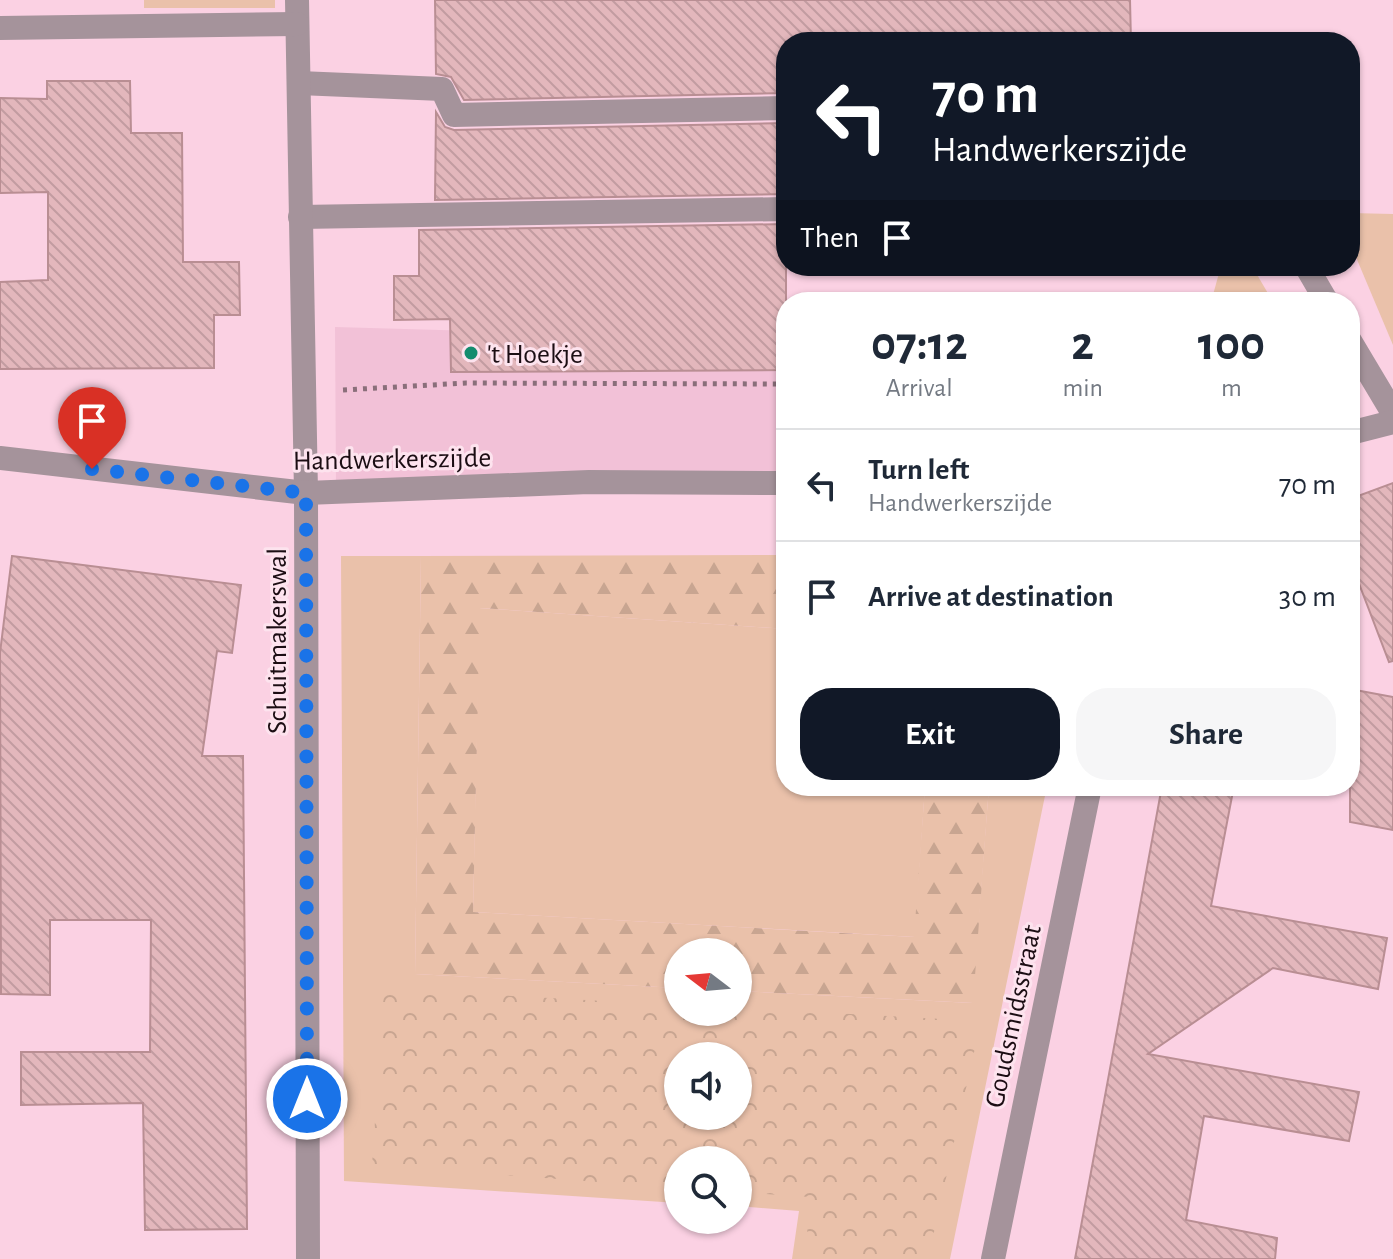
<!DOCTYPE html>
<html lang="en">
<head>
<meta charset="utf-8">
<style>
  :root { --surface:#fff; --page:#f6f6f7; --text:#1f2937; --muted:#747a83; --line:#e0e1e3; --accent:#111827 }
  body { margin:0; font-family:"Alegreya Sans",sans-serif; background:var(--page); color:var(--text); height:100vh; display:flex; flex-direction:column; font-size:30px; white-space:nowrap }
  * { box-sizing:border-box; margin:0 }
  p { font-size:26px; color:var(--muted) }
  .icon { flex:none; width:44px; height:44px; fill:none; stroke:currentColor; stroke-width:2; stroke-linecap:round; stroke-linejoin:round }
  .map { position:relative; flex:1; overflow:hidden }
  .drawer { position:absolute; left:776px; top:292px; width:584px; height:504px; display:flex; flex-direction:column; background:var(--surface); border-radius:32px; box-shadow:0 2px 6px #0004 }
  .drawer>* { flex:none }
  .top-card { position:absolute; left:776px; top:32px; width:584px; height:244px; border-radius:32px; box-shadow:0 2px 6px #0004; background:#111827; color:#fff; overflow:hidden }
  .needle { width:52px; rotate:286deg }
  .controls { position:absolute; left:664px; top:938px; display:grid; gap:16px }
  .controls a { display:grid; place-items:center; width:88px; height:88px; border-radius:50%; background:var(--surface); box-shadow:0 2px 6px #0004; font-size:40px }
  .pin { position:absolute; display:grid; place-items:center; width:68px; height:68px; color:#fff; margin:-82px -34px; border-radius:50% 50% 50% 0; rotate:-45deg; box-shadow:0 0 8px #0007 }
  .pin .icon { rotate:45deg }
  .me { position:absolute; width:88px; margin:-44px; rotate:0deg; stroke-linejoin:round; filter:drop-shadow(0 0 6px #0008) }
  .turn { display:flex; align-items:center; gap:28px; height:168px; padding:0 24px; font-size:36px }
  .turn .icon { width:104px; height:104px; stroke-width:2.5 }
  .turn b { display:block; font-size:56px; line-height:68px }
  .then { display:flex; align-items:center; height:76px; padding:0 24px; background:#0003; gap:16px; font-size:30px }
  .eta { display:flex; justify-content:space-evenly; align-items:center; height:136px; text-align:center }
  .eta b { font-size:48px; font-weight:600; line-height:56px }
  .cta { display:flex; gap:16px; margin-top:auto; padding:16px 24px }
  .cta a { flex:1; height:92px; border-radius:32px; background:var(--accent); color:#fff; font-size:32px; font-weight:600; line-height:92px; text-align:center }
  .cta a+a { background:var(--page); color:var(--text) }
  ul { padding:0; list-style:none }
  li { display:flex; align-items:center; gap:24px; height:112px; padding:0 24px; border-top:2px solid var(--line) }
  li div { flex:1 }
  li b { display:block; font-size:30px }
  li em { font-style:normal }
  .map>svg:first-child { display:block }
  .built { fill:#f2c1d7 }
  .grass { fill:#eac1aa; fill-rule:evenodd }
  .forest { fill:url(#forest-firs) }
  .park { fill:url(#park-crowns); fill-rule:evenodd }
  .building { fill:url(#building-back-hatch); stroke:#b98e93; stroke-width:2 }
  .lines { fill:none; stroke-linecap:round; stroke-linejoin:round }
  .path { stroke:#8a6f7a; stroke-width:5; stroke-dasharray:4 6; stroke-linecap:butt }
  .lane { stroke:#a5939b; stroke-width:24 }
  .street { stroke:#a5939b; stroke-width:24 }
  .route { stroke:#1a73e8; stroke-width:14; stroke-dasharray:0 25.2 }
  .poi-dot { fill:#148c6e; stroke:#fde3ee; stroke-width:3 }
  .labels { text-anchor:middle; stroke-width:6; stroke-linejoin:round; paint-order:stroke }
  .poi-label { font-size:28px; fill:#1b0d13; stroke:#fde3ee; text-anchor:start }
  .street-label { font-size:28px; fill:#1b0d13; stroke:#fde3ee }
</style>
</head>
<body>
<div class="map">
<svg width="1393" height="1259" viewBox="0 0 1393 1259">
  <defs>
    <pattern id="forest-firs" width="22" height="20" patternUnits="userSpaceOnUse" patternTransform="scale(2)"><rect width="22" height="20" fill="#eac1aa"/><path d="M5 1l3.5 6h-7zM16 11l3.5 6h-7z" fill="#c8a591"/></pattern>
    <pattern id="park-crowns" width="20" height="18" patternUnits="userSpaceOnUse" patternTransform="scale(2)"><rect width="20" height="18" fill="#eac1aa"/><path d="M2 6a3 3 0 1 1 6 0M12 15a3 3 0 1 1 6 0" fill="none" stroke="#c8a591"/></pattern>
    <pattern id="building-back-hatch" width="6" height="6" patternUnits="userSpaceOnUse" patternTransform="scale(2)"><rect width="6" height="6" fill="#e3b7bc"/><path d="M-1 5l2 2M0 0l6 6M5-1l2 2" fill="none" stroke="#c29ca1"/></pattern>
  </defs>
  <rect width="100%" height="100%" fill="#fbd1e3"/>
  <!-- built -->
  <path class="built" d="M 335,327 L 786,340 L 786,494 L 336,486 Z"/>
  <!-- grass -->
  <g class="grass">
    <rect x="144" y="0" width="131" height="8"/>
    <path d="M 1350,213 L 1393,214 L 1393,345 L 1350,243 Z"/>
    <path d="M 1221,266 L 1252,266 L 1273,302 L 1211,302 Z"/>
    <path d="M 341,556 L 421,556 L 415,974 L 678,988 L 678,1012 L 738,1012 L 738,991 L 972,1003 L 989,786 L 1047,786 L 950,1259 L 792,1259 L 799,1211 L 738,1206 L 738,1160 L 678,1160 L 678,1203 L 344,1181 ZM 678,1056 L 738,1056 L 738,1116 L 678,1116 Z"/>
    <path d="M 479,608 L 786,629 L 786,786 L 925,786 L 915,937 L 473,912 Z"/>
  </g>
  <!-- forest -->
  <path class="forest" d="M 786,555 L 786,629 L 480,608 L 473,912 L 914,937 L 925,786 L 989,786 L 973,1003 L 738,991 L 738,952 L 678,952 L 678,988 L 415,974 L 421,556 Z"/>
  <!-- park -->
  <path class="park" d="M 384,989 L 678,1005 L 678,1012 L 738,1012 L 738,1008 L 981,1021 L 928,1259 L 805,1259 L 810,1197 L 738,1192 L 738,1160 L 678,1160 L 678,1188 L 372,1165 ZM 678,1056 L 738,1056 L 738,1116 L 678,1116 Z"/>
  <!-- building -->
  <g class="building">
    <path d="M 435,0 L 1130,0 L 1131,42 L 786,42 L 786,93 L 464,100 L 451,77 L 436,74 Z"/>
    <path d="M 47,81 L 130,81 L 131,133 L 182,133 L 183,262 L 239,262 L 240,315 L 214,315 L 214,368 L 0,369 L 0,282 L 48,280 L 48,192 L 0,193 L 0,98 L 47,99 Z"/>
    <path d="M 436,112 L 445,127 L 454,130 L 786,123 L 786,194 L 435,200 Z"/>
    <path d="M 786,224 L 786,370 L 451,372 L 450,319 L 394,320 L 394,276 L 419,276 L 419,230 Z"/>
    <path d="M 1393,483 L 1393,661 L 1389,662 L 1350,560 L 1350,499 Z"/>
    <path d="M 12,556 L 241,585 L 232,653 L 217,651 L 202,756 L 243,756 L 247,1229 L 145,1230 L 143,1103 L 21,1105 L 21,1052 L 150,1052 L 151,920 L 50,920 L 50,995 L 1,994 L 0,653 Z"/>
    <path d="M 1350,689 L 1393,697 L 1393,830 L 1350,822 Z"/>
    <path d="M 1162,786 L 1234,786 L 1211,906 L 1387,938 L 1378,989 L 1273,968 L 1148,1054 L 1359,1092 L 1349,1141 L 1204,1116 L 1186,1220 L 1277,1238 L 1275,1259 L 1075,1259 Z"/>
  </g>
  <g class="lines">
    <!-- path -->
    <path class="path" d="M 343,390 L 466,383 L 786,384"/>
    <!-- lane -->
    <g class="lane">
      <path d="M 299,83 L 442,89 L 454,115 L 786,108"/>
      <path d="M 300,217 L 786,209"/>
      <path d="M 1306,266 L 1327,302"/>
      <path d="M 1350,341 L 1393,413"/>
    </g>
    <!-- street -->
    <g class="street">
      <path d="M 297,0 L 306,493 L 308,1259"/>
      <path d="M 0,28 L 297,24"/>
      <path d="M 1350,433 L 1393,422"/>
      <path d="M 0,458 L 306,493 L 589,482 L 786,483"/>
      <path d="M 993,1259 L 1090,786"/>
    </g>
  </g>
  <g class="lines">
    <!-- route -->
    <path class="route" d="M 92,469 L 306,493 L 307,1099"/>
  </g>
  <!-- markers -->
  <circle class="poi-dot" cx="471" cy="353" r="8"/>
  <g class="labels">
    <!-- poi labels -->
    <g class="poi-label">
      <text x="487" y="363">'t Hoekje</text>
    </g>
    <!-- street labels -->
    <g class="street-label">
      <text transform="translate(392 458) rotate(-1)" y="10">Handwerkerszijde</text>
      <text transform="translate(276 641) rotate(-90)" y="10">Schuitmakerswal</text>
      <text transform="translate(1012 1016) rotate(-78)" y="10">Goudsmidsstraat</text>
    </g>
  </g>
</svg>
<div class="controls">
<a><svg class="needle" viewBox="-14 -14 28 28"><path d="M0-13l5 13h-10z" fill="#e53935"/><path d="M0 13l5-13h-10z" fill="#747a83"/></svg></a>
<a><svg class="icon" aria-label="sound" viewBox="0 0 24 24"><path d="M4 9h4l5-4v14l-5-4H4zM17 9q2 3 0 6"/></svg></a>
<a><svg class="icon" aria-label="search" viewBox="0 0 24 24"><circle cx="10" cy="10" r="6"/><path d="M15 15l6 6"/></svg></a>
</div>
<div class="pin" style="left:92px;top:469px;background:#d93025"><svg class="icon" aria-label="arrive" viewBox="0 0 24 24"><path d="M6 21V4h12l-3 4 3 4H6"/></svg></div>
<svg class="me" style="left:307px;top:1099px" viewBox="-20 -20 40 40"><circle r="17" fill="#1a73e8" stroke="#fff" stroke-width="3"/><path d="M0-11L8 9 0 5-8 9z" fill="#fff"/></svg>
<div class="top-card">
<div class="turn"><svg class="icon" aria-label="left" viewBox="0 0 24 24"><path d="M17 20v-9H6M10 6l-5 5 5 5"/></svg><div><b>70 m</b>Handwerkerszijde</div></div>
<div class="then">Then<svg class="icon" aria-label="arrive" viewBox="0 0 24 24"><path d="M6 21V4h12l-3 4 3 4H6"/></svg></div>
</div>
<section class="drawer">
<div class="eta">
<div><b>07:12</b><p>Arrival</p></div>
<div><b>2</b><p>min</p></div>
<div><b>100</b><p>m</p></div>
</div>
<ul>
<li><svg class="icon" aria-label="left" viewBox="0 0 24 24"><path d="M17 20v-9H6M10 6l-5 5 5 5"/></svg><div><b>Turn left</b><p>Handwerkerszijde</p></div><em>70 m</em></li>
<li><svg class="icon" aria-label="arrive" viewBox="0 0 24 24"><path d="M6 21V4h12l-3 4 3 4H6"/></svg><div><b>Arrive at destination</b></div><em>30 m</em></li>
</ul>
<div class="cta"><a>Exit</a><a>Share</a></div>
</section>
</div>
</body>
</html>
